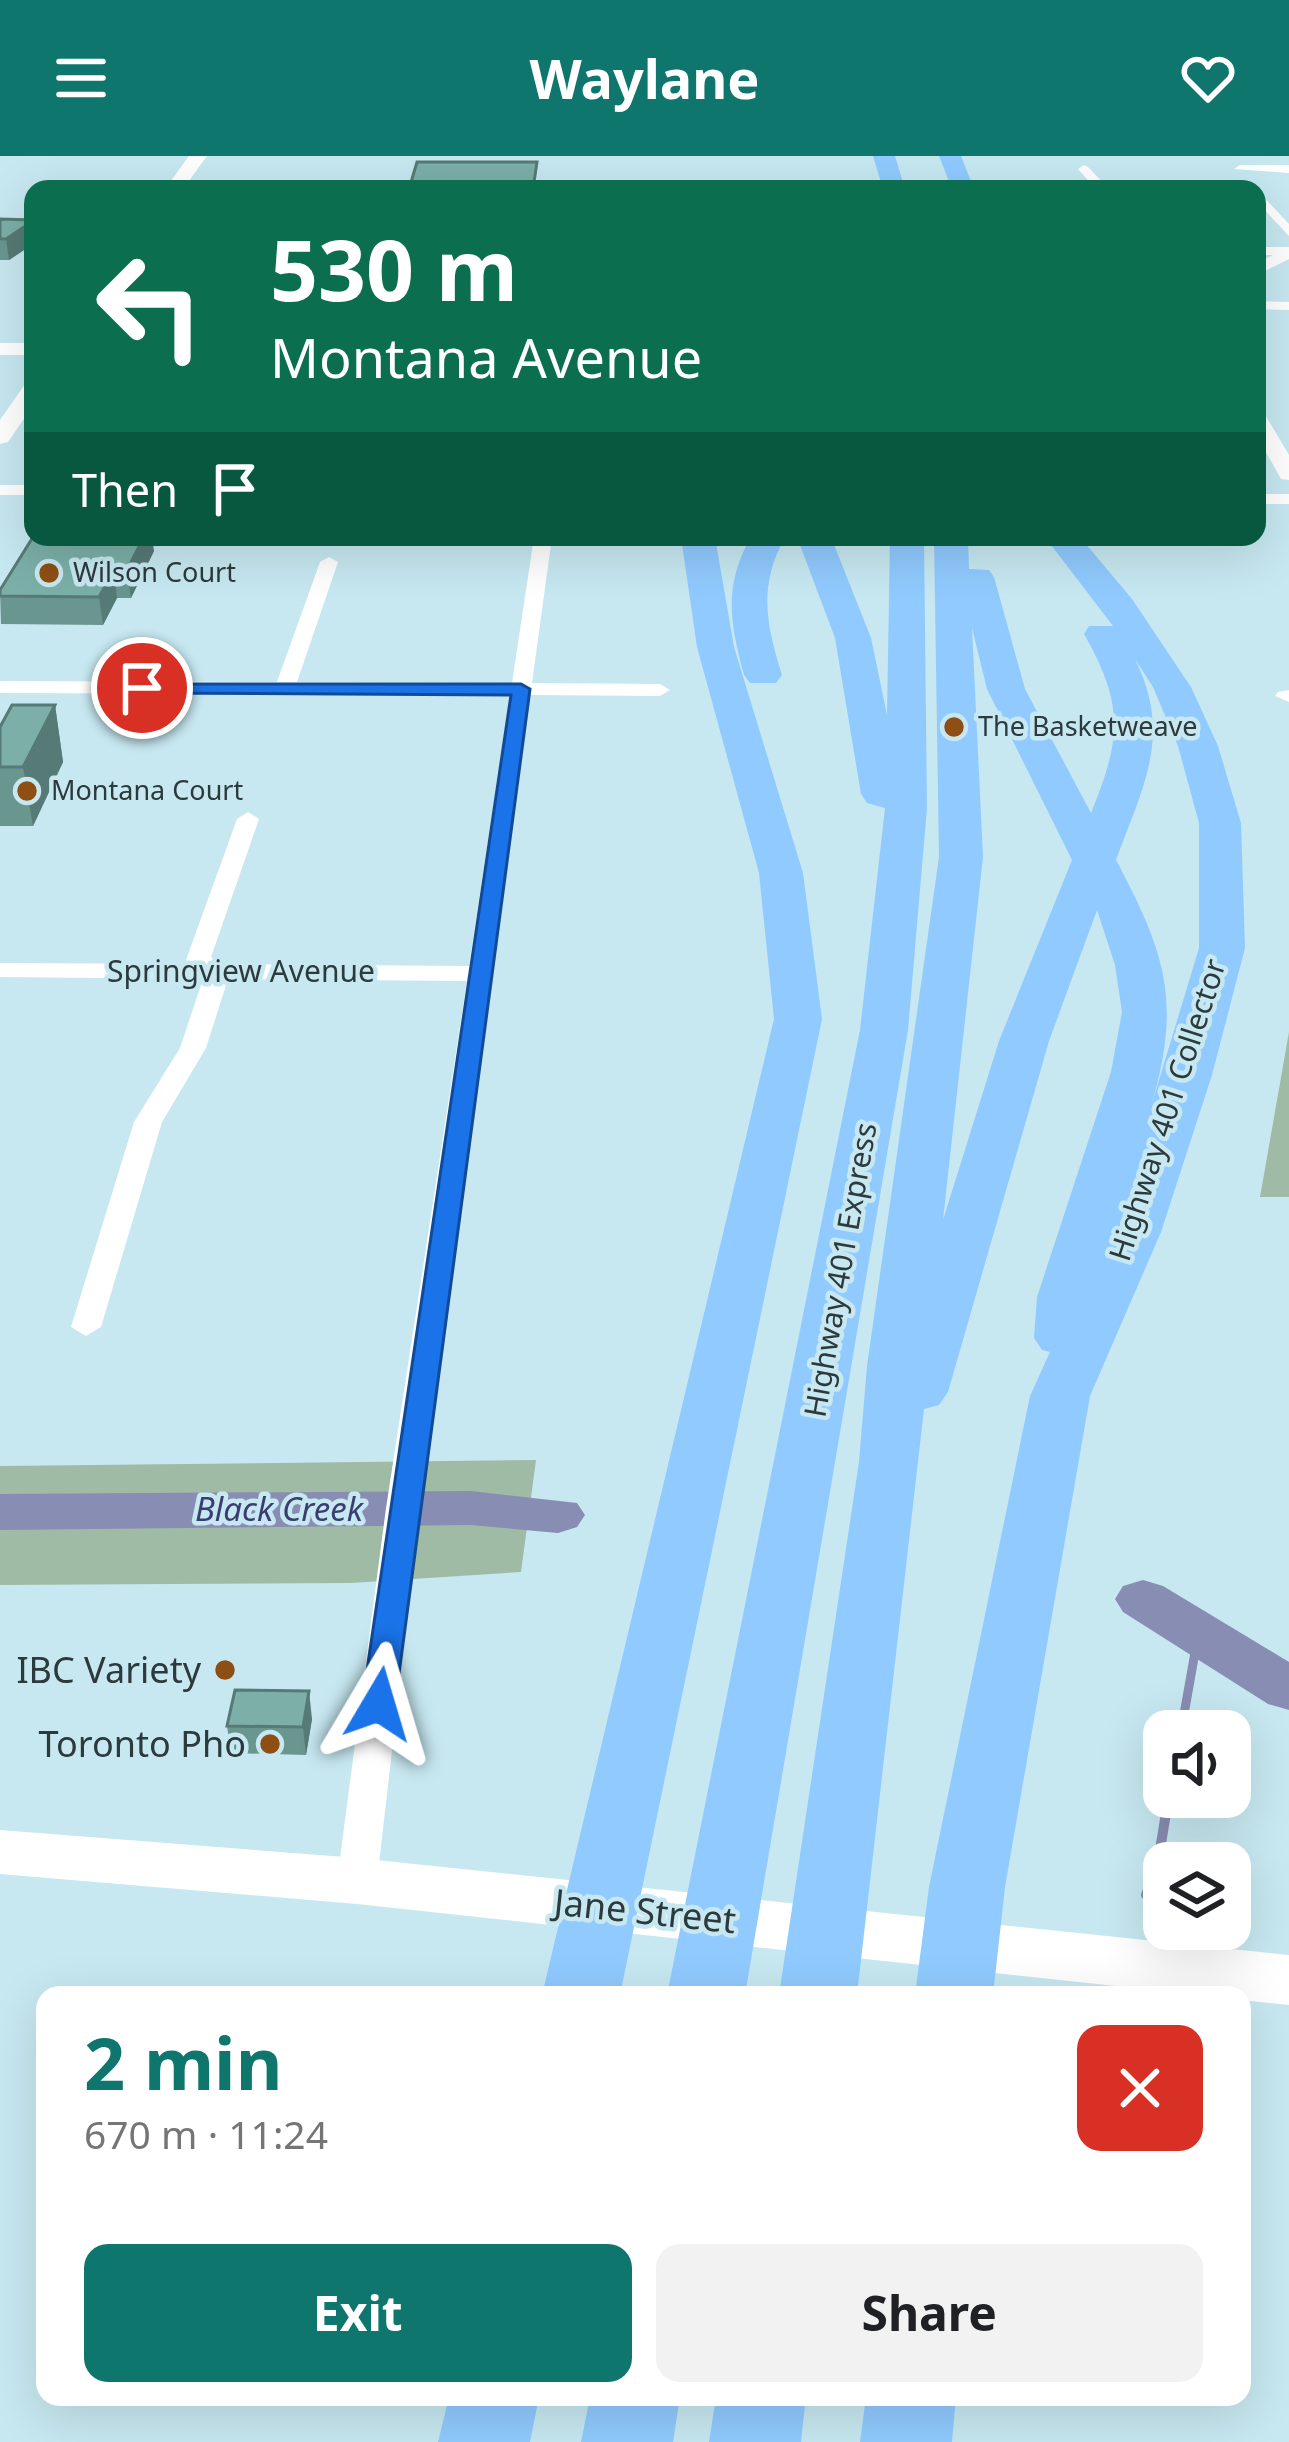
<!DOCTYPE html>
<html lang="en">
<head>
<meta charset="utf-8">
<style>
  :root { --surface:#fff; --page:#f2f2f2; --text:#202124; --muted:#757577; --accent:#0f766e }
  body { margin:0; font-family:"Noto Sans",sans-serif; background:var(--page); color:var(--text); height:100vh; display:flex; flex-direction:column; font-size:45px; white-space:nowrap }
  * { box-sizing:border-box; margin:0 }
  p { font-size:39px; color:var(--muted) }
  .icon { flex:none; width:66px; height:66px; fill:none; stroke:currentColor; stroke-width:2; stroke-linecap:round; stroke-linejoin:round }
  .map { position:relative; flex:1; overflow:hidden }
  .details { position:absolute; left:36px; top:1830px; width:1215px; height:420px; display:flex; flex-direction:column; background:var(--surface); border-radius:24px; box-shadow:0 12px 48px #0002 }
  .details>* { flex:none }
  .banner { position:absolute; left:24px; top:24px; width:1242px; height:366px; border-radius:24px; box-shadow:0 12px 48px #0002; background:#0b6e4f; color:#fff; overflow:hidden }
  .tools { position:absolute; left:1143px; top:1554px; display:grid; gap:24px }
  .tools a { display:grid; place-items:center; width:108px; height:108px; border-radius:24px; background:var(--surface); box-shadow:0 12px 48px #0002; font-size:60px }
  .pin { position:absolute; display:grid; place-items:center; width:102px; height:102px; color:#fff; margin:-51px; border:6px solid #fff; border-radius:50%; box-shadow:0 3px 12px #0007 }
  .me { position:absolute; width:132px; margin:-66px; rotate:7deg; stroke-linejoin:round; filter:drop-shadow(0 0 9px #0008) }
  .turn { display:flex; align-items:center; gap:42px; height:252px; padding:0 48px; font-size:54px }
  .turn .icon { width:156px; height:156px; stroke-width:2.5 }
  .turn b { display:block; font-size:84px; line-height:102px }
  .then { display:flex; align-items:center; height:114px; padding:0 48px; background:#0003; gap:24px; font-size:45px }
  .round { display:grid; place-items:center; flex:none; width:126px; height:126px; border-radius:24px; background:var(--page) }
  .head { display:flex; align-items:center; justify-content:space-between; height:204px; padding:0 48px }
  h1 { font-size:72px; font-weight:700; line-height:90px; color:var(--accent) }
  .button { display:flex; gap:24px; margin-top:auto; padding:24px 48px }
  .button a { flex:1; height:138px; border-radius:24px; background:var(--accent); color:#fff; font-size:48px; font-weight:700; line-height:138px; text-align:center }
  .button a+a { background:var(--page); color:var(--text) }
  header { display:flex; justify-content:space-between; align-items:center; height:156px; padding:0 48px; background:var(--accent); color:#fff; font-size:54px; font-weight:700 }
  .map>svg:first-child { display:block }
  .green { fill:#9fbaa5 }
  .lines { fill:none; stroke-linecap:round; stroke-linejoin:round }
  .stream-far1 { stroke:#888db3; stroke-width:9 }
  .stream { stroke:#888db3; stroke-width:10 }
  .river { fill:#888db3; fill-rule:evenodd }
  .minor { fill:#fff; fill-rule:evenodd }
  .tertiary { fill:#fff; fill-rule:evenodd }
  .secondary { fill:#fff; fill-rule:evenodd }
  .motorway { fill:#90cafe; fill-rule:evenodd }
  .wall { fill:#6a9690 }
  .shaded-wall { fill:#567a75 }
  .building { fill:#7bafa7; stroke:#567a75; stroke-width:3 }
  .route { fill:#1a73e8; stroke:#114b97; stroke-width:3 }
  .poi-dot { fill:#8d4f13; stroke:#c7e8f1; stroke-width:4.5 }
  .labels { text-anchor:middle; stroke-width:9; stroke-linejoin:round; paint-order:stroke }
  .far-poi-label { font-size:27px; fill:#2c393d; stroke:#c7e8f1; text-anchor:start }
  .street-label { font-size:30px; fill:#2c393d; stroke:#c7e8f1 }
  .water-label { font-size:33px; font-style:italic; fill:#3a3d70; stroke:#c7e8f1 }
  .near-poi-label { font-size:36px; fill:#2c393d; stroke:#c7e8f1; text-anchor:end }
  .near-street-label { font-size:36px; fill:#2c393d; stroke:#c7e8f1 }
</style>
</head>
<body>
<header><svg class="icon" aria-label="menu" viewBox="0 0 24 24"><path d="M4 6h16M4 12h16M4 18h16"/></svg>Waylane<svg class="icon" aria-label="heart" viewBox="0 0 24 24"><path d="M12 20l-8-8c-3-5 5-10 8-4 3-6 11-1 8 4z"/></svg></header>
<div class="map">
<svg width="1289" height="2286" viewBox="0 0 1289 2286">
  <rect width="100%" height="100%" fill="#c7e8f1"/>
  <!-- green -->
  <g class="green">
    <path d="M 1289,876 L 1289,1041 L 1260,1041 Z"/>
    <path d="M 536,1304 L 521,1416 L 351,1427 L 0,1429 L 0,1310 Z"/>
  </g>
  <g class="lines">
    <!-- stream-far1 -->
    <g class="stream-far1">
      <path d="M 1181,1575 L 1199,1474"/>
      <path d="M 1168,1648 L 1169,1641"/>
    </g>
    <!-- stream -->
    <path class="stream" d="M 1146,1739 L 1158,1706 L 1168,1645"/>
    <!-- river -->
    <g class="river">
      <path d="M 471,1335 L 577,1347 L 585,1359 L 577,1371 L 558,1377 L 471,1369 L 0,1374 L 0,1338 Z"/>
      <path d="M 1143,1424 L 1163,1430 L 1289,1506 L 1289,1554 L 1268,1548 L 1123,1456 L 1115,1443 L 1123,1430 Z"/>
    </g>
    <!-- minor -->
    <g class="minor">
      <path d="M 1084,9 L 1088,11 L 1109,33 L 1096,33 L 1078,13 Z"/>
      <path d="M 1289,9 L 1289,17 L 1234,13 L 1240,9 Z"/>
      <path d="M 1257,34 L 1289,68 L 1289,80 L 1257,46 Z"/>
      <rect x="1257" y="91" width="32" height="8"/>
      <path d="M 1257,145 L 1289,146 L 1289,154 L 1257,153 Z"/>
      <rect x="0" y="329" width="33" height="10"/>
      <rect x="1257" y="338" width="32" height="10"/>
      <path d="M 534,381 L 552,381 L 532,527 L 660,528 L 670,534 L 660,540 L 530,539 L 420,1352 L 377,1725 L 371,1736 L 357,1740 L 343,1736 L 337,1725 L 386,1352 L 467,825 L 228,823 L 206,892 L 162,966 L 101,1171 L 86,1180 L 71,1171 L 134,966 L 180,892 L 203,823 L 0,821 L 0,807 L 189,808 L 186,804 L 237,663 L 248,656 L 259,663 L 211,801 L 224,808 L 469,810 L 510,539 L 0,537 L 0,525 L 277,526 L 320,406 L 329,401 L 338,406 L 297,526 L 512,527 Z"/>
      <path d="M 1289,534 L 1289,546 L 1275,540 L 1278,536 Z"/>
    </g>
    <!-- tertiary -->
    <g class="tertiary">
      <path d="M 1289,91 L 1289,103 L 1257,119 L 1257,107 Z"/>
      <rect x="0" y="187" width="33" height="12"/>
      <path d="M 1257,255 L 1264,257 L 1289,299 L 1289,324 L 1281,323 L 1257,280 Z"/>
    </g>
    <!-- secondary -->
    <g class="secondary">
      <path d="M 189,0 L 207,0 L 183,33 L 165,33 Z"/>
      <path d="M 33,226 L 33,250 L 8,286 L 0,288 L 0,264 L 25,228 Z"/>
      <path d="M 0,1674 L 357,1702 L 1289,1799 L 1289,1849 L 1242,1844 L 1242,1839 L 1199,1839 L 357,1748 L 0,1718 Z"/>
    </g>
    <!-- motorway -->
    <g class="motorway">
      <path d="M 873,0 L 895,0 L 905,33 L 883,33 Z"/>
      <path d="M 939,0 L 961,0 L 974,33 L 952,33 Z"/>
      <path d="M 681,381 L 715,381 L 734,491 L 803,717 L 822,863 L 620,1839 L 542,1839 L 774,863 L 759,717 L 697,491 Z"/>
      <path d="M 751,381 L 785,381 C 758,430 766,468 782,519 L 776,527 L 750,527 L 744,519 C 730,467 723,430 751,381 Z"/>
      <path d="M 797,381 L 831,381 L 871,482 L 887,559 L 890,381 L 924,381 L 927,652 L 908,874 L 745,1839 L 667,1839 L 860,874 L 885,652 L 867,647 L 861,638 L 835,482 Z"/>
      <path d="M 934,381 L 968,381 L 969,413 L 989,414 L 994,421 L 1025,533 L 1091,657 C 1121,583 1125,550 1084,478 L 1089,470 L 1113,470 L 1045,381 L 1080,381 L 1132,443 L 1191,531 L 1218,590 L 1241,667 L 1245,792 L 1212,919 L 1161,1076 L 1090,1240 L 1005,1731 L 993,1839 L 915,1839 L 929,1731 L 1030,1240 L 1050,1196 L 1042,1194 L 1034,1182 L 1037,1141 L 1111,916 L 1122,856 L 1115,809 L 1097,754 L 1049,885 L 948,1236 L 939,1249 L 924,1253 L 857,1839 L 779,1839 L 859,1306 L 867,1210 L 939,701 ZM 972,472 L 987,533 L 1072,704 L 999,885 L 943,1064 L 983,701 ZM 1135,503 L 1153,531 L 1178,590 L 1199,667 L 1199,792 L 1150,954 C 1182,847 1167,800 1116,704 C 1143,630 1173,580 1135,503 Z"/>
      <path d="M 449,2241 L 539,2241 L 530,2286 L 438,2286 Z"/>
      <path d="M 590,2241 L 680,2241 L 673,2286 L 581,2286 Z"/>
      <path d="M 716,2241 L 806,2241 L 801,2286 L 709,2286 Z"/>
      <path d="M 866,2241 L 956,2241 L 952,2286 L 860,2286 Z"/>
    </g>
  </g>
  <!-- wall -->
  <g class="wall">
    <path d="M 0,63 L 33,64 L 33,88 L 9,104 L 0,104 Z"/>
    <path d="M 154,395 L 131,442 L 117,442 L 103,469 L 1,468 L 0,434 Z"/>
    <path d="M 55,549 L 63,606 L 33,670 L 0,670 L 0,571 Z"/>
    <path d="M 312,1563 L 306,1599 L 231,1597 L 227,1570 Z"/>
  </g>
  <!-- shaded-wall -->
  <g class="shaded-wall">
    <path d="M 33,65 L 33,88 L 9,104 L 6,83 Z"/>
    <path d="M 144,381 L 152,381 L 154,395 L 131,442 L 127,414 Z"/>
    <path d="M 114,414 L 117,442 L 103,469 L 99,441 Z"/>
    <path d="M 55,549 L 63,606 L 33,670 L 23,611 Z"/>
    <path d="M 309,1535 L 312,1563 L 306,1599 L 303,1571 Z"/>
  </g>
  <!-- building -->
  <g class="building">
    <path d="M 417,6 L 537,6 L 533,33 L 409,33 Z"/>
    <path d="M 0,63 L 33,64 L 33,65 L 6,83 L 0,83 Z"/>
    <path d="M 33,381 L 144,381 L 127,414 L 114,414 L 99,441 L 0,440 L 0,434 Z"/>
    <path d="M 12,549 L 55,549 L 23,611 L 0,611 L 0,571 Z"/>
    <path d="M 235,1534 L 309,1535 L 303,1571 L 227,1570 Z"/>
  </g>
  <!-- route -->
  <path class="route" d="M 136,528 L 521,528 L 530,533 L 395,1548 L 390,1556 L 367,1556 L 362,1548 L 511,539 L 142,537 L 136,536 Z"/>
  <!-- markers -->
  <g class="poi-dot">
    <circle cx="49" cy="417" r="12"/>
    <circle cx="954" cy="571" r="12"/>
    <circle cx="27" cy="635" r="12"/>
    <circle cx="225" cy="1514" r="12"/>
    <circle cx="270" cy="1588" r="12"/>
  </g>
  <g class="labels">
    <!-- far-poi labels -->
    <g class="far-poi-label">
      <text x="73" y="426">Wilson Court</text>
      <text x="978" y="580">The Basketweave</text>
      <text x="51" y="644">Montana Court</text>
    </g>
    <!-- street labels -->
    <g class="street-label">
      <text x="241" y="826">Springview Avenue</text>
      <text transform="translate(1168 954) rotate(-72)" y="10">Highway 401 Collector</text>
      <text transform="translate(841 1114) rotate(-80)" y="10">Highway 401 Express</text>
    </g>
    <!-- water labels -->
    <g class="water-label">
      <text x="279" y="1365">Black Creek</text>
    </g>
    <!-- near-poi labels -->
    <g class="near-poi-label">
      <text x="201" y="1527">IBC Variety</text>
      <text x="246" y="1601">Toronto Pho</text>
    </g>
    <!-- near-street labels -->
    <g class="near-street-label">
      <text transform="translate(645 1755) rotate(6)" y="13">Jane Street</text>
    </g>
  </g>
</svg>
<div class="tools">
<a><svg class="icon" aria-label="sound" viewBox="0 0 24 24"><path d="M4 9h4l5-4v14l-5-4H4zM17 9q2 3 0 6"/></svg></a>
<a><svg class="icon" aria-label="layers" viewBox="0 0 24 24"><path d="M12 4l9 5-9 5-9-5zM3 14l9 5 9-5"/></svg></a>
</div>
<div class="pin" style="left:142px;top:532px;background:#d93025"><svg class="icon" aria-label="arrive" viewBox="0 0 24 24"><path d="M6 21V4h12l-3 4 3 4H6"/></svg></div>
<svg class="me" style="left:379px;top:1548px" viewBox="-20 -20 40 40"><path d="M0-17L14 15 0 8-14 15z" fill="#1a73e8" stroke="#fff" stroke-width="4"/></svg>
<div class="banner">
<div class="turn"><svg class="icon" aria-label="left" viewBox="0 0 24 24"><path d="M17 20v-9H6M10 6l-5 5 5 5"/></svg><div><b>530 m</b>Montana Avenue</div></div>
<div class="then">Then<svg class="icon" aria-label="arrive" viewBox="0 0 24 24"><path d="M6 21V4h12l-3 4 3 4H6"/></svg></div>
</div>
<section class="details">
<div class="head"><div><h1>2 min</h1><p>670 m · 11:24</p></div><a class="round" style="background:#d93025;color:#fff"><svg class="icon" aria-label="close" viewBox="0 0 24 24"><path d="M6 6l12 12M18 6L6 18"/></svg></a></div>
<div class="button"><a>Exit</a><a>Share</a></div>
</section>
</div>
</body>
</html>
